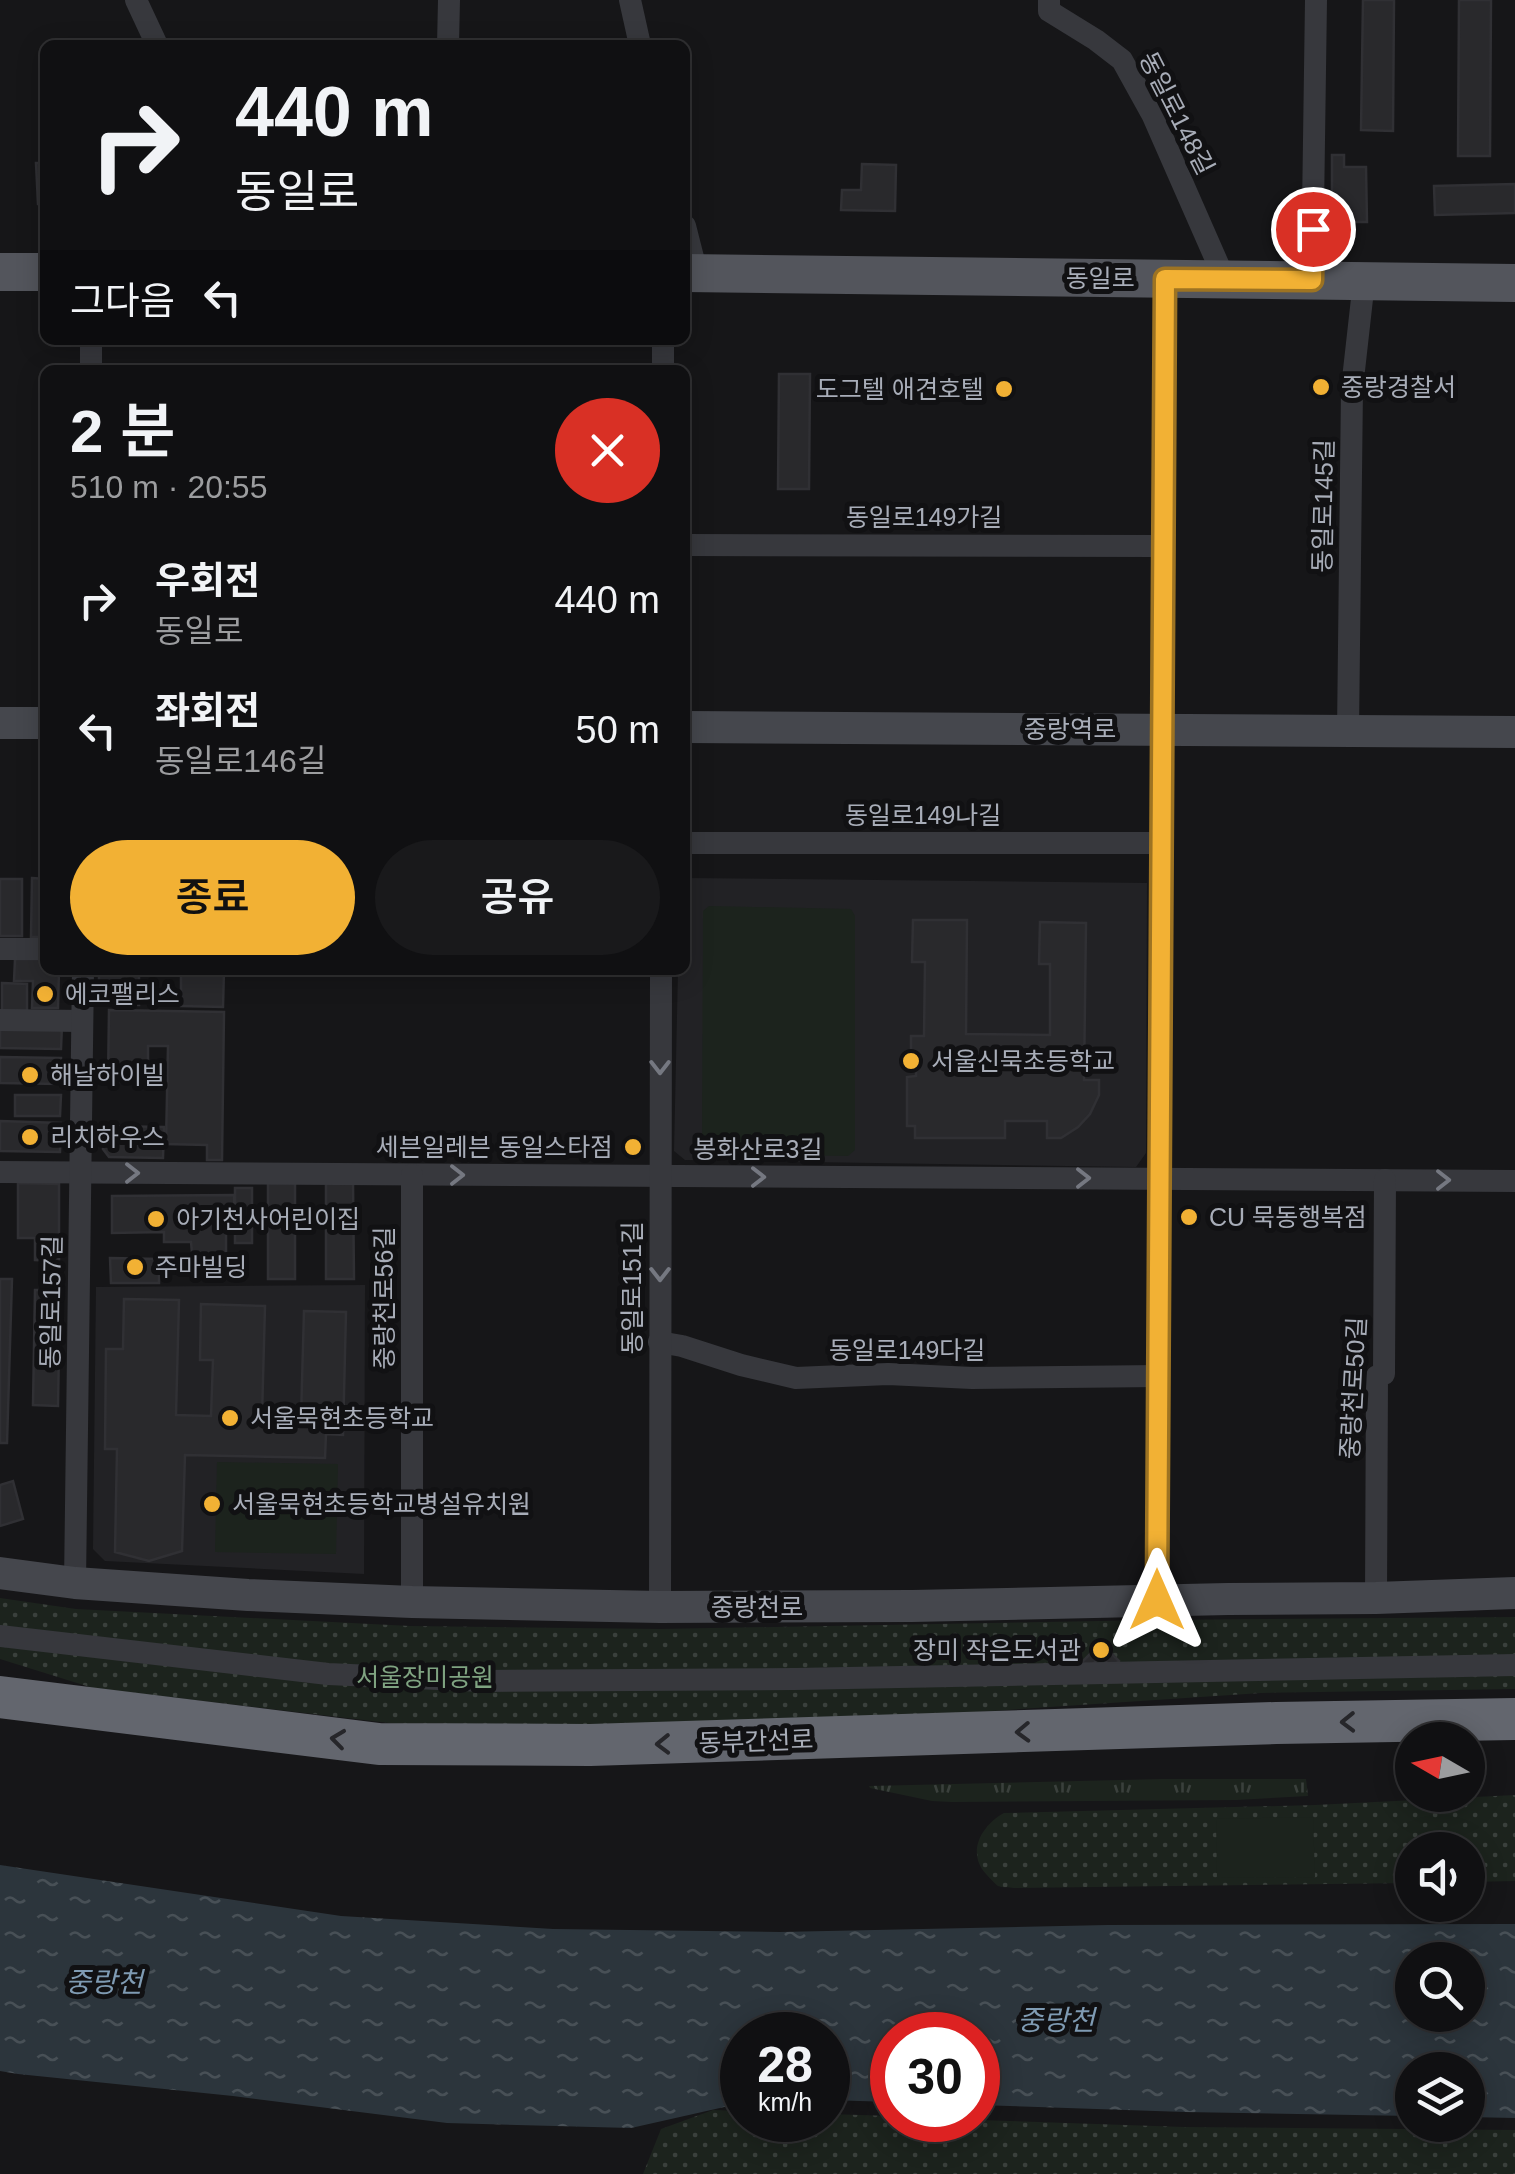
<!DOCTYPE html>
<html lang="ko">
<head>
<meta charset="utf-8">
<style>
  :root { --surface:#101012; --page:#19191b; --text:#f1f3f6; --muted:#9c9d9f; --line:#303032; --accent:#f2b134 }
  body { margin:0; font-family:Arial,"Noto Sans KR",sans-serif; background:var(--page); color:var(--text); height:100vh; display:flex; flex-direction:column; font-size:38px; white-space:nowrap }
  * { box-sizing:border-box; margin:0 }
  p { font-size:32px; color:var(--muted) }
  .icon { flex:none; width:55px; height:55px; fill:none; stroke:currentColor; stroke-width:2; stroke-linecap:round; stroke-linejoin:round }
  .map { position:relative; flex:1; overflow:hidden }
  .side { position:absolute; left:40px; top:365px; width:650px; height:610px; display:flex; flex-direction:column; background:var(--surface); border-radius:15px; box-shadow:0 5px 25px #0003,0 0 0 2px var(--line) }
  .side>* { flex:none }
  .guide { position:absolute; left:40px; top:40px; width:650px; height:305px; border-radius:15px; box-shadow:0 5px 25px #0003,0 0 0 2px var(--line); background:#101012; color:var(--text); overflow:hidden }
  .needle { width:65px; rotate:279deg }
  .buttons { position:absolute; left:1395px; top:1722px; display:grid; gap:20px }
  .buttons a { display:grid; place-items:center; width:90px; height:90px; border-radius:50%; background:var(--surface); box-shadow:0 5px 25px #0003,0 0 0 2px var(--line); font-size:50px }
  .speed { position:absolute; left:720px; top:2012px; display:flex; gap:20px; font-size:50px; font-weight:700; text-align:center }
  .speed>* { display:grid; place-content:center; width:130px; height:130px; border-radius:50%; background:var(--surface); box-shadow:0 5px 25px #0003,0 0 0 2px var(--line); line-height:1 }
  .speed small { font-size:25px; font-weight:400 }
  .speed .limit { border:15px solid #d22; background:#fff; color:#111 }
  .pin { position:absolute; display:grid; place-items:center; width:85px; height:85px; color:#fff; margin:-42px; border:5px solid #fff; border-radius:50%; box-shadow:0 2px 10px #0007 }
  .me { position:absolute; width:110px; margin:-55px; rotate:0deg; stroke-linejoin:round; filter:drop-shadow(0 0 8px #0008) }
  .turn { display:flex; align-items:center; gap:35px; height:210px; padding:0 30px; font-size:45px }
  .turn .icon { width:130px; height:130px; stroke-width:2.5 }
  .turn b { display:block; font-size:70px; line-height:85px }
  .then { display:flex; align-items:center; height:95px; padding:0 30px; background:#0003; gap:20px; font-size:38px }
  .round { display:grid; place-items:center; flex:none; width:105px; height:105px; border-radius:52px; background:var(--page) }
  .summary { display:flex; align-items:center; justify-content:space-between; height:170px; padding:0 30px }
  h1 { font-size:60px; font-weight:600; line-height:75px }
  .cta { display:flex; gap:20px; margin-top:auto; padding:20px 30px }
  .cta a { flex:1; height:115px; border-radius:60px; background:var(--accent); color:#111; font-size:40px; font-weight:600; line-height:115px; text-align:center }
  .cta a+a { background:var(--page); color:var(--text) }
  ul { padding:0; list-style:none }
  li { display:flex; align-items:center; gap:30px; height:130px; padding:0 30px }
  li div { flex:1 }
  li b { display:block; font-size:38px }
  li em { font-style:normal }
  .map>svg:first-child { display:block }
  .built { fill:#222225 }
  .grass { fill:url(#grass-tufts) }
  .park { fill:url(#park-dots) }
  .pitch { fill:#1c231d }
  .water { fill:url(#water-ripples); fill-rule:evenodd }
  .building { fill:#29292c; stroke:#303034; stroke-width:2.5 }
  .lines { fill:none; stroke-linecap:round; stroke-linejoin:round }
  .street { stroke:#37383d; stroke-width:22 }
  .secondary { stroke:#45474d; stroke-width:32 }
  .primary { stroke:#53555c; stroke-width:38 }
  .highway { stroke:#63666e; stroke-width:42 }
  .oneway { stroke:#757881 }
  .oneway2 { stroke:#26262a }
  .route-casing { stroke:#9d7322; stroke-width:25 }
  .route { stroke:#f2b134; stroke-width:18 }
  .poi-dot { fill:#f2b134; stroke:#111113; stroke-width:4 }
  .labels { text-anchor:middle; stroke-width:10; stroke-linejoin:round; paint-order:stroke }
  .street-label { font-size:25px; fill:#a8adb8; stroke:#111113 }
  .poi-label { font-size:25px; fill:#a8adb8; stroke:#111113; text-anchor:start }
  .park-label { font-size:25px; fill:#7fa381; stroke:#111113 }
  .water-label { font-size:28px; font-style:italic; fill:#7f9bb3; stroke:#111113 }
</style>
</head>
<body>
<div class="map">
<svg width="1515" height="2174" viewBox="0 0 1515 2174">
  <defs>
    <pattern id="grass-tufts" width="24" height="20" patternUnits="userSpaceOnUse" patternTransform="scale(2.5)"><rect width="24" height="20" fill="#1c231d"/><path d="M3 7l-1-3M5 7V3M7 7l1-3M15 17l-1-3M17 17v-4M19 17l1-3" fill="none" stroke="#3a403c"/></pattern>
    <pattern id="park-dots" width="8" height="8" patternUnits="userSpaceOnUse" patternTransform="scale(2.5)"><rect width="8" height="8" fill="#1c231d"/><path d="M2 2h.1M6 6h.1" fill="none" stroke="#3a403c" stroke-width="1.8" stroke-linecap="round"/></pattern>
    <pattern id="water-ripples" width="26" height="14" patternUnits="userSpaceOnUse" patternTransform="scale(2.5)"><rect width="26" height="14" fill="#2c353c"/><path d="M2 4q2-2 4 0t4 0M15 11q2-2 4 0t4 0" fill="none" stroke="#485056"/></pattern>
  </defs>
  <rect width="100%" height="100%" fill="#161618"/>
  <!-- built -->
  <g class="built">
    <path d="M 685,878 L 1147,883 L 1146,1153 L 1136,1167 L 685,1160 L 674,1151 L 678,970 L 685,970 Z"/>
    <path d="M 365,1285 L 364,1574 L 105,1561 L 93,1549 L 96,1287 Z"/>
  </g>
  <!-- grass -->
  <path class="grass" d="M 1163,1779 L 1306,1779 L 1308,1796 L 1236,1800 L 952,1802 L 932,1801 L 870,1788 L 869,1786 Z"/>
  <!-- park -->
  <g class="park">
    <path d="M 0,1598 L 76,1609 L 410,1626 L 660,1629 L 1157,1620 L 1515,1617 L 1515,1689 L 1261,1693 L 720,1729 L 423,1727 L 93,1688 L 0,1659 Z"/>
    <path d="M 1515,1795 L 1515,1881 L 1468,1882 L 1468,1850 L 1412,1850 L 1412,1883 L 1014,1888 C 1009,1887 1003,1888 998,1886 C 996,1885 987,1875 986,1874 C 966,1852 982,1825 1004,1813 L 1315,1805 Z"/>
    <path d="M 713,2110 L 742,2111 L 742,2120 L 828,2120 L 828,2114 L 892,2116 L 892,2120 L 978,2120 L 1184,2127 L 1515,2130 L 1515,2174 L 643,2174 L 661,2129 Z"/>
  </g>
  <!-- pitch -->
  <g class="pitch">
    <path d="M 709,906 L 851,909 L 855,916 L 855,1150 L 848,1156 L 709,1154 L 702,1144 L 703,911 Z"/>
    <path d="M 217,1462 L 338,1464 L 336,1554 L 215,1552 Z"/>
    <path d="M 1313,1817 L 1315,1877 L 1217,1878 L 1216,1819 Z"/>
  </g>
  <!-- water -->
  <path class="water" d="M 0,1865 L 341,1916 L 553,1929 L 780,1932 L 1108,1925 L 1515,1924 L 1515,2118 L 1468,2117 L 1468,2070 L 1412,2070 L 1412,2116 L 1185,2112 L 978,2105 L 978,2035 L 892,2035 L 892,2102 L 828,2100 L 828,2035 L 742,2035 L 742,2103 L 631,2128 L 447,2123 L 233,2096 L 18,2074 L 0,2071 ZM 1412,1960 L 1468,1960 L 1468,2015 L 1412,2015 Z"/>
  <!-- building -->
  <g class="building">
    <path d="M 1363,0 L 1394,0 L 1393,131 L 1361,130 Z"/>
    <path d="M 1459,0 L 1491,0 L 1490,156 L 1458,156 Z"/>
    <path d="M 1332,155 L 1344,155 L 1344,167 L 1366,167 L 1367,222 L 1332,222 Z"/>
    <path d="M 36,163 L 45,163 L 45,204 L 38,204 Z"/>
    <path d="M 862,164 L 896,165 L 895,211 L 841,210 L 842,190 L 861,190 Z"/>
    <path d="M 1515,184 L 1515,213 L 1435,215 L 1434,186 Z"/>
    <path d="M 779,374 L 810,374 L 809,489 L 778,489 Z"/>
    <path d="M 32,878 L 45,879 L 45,937 L 31,937 Z"/>
    <rect x="0" y="879" width="22" height="57"/>
    <path d="M 913,920 L 967,920 L 966,1034 L 1050,1035 L 1050,964 L 1039,964 L 1040,922 L 1086,923 L 1084,1080 L 1099,1080 L 1099,1095 L 1090,1114 L 1078,1127 L 1061,1138 L 1047,1138 L 1047,1121 L 1005,1121 L 1005,1138 L 915,1138 L 915,1126 L 907,1126 L 907,1077 L 916,1076 L 916,1065 L 911,1065 L 911,1036 L 924,1036 L 925,962 L 912,962 Z"/>
    <path d="M 15,959 L 45,959 L 45,970 L 59,970 L 58,1008 L 32,1008 L 33,981 L 14,981 Z"/>
    <path d="M 99,970 L 135,970 L 135,974 L 139,974 L 139,1005 L 99,1004 Z"/>
    <path d="M 181,970 L 224,970 L 223,1007 L 181,1006 Z"/>
    <path d="M 2,983 L 27,984 L 27,1011 L 2,1011 Z"/>
    <path d="M 109,1010 L 224,1012 L 222,1160 L 207,1160 L 207,1145 L 166,1144 L 168,1046 L 148,1046 L 148,1082 L 108,1082 Z"/>
    <path d="M 0,1024 L 62,1025 L 61,1049 L 0,1048 Z"/>
    <path d="M 0,1057 L 61,1058 L 60,1084 L 0,1083 Z"/>
    <path d="M 15,1095 L 61,1095 L 60,1116 L 15,1116 Z"/>
    <path d="M 0,1121 L 61,1123 L 60,1152 L 0,1151 Z"/>
    <path d="M 103,1126 L 164,1127 L 163,1158 L 109,1157 L 103,1149 Z"/>
    <path d="M 18,1183 L 59,1184 L 59,1261 L 35,1260 L 35,1238 L 18,1238 Z"/>
    <rect x="268" y="1183" width="27" height="96"/>
    <path d="M 326,1183 L 353,1183 L 354,1279 L 326,1279 Z"/>
    <rect x="235" y="1188" width="17" height="55"/>
    <path d="M 234,1195 L 235,1229 L 226,1229 L 226,1275 L 194,1275 L 191,1242 L 164,1242 L 164,1232 L 112,1233 L 112,1196 Z"/>
    <path d="M 110,1258 L 159,1259 L 159,1283 L 111,1283 Z"/>
    <path d="M 0,1279 L 12,1279 L 7,1443 L 0,1443 Z"/>
    <path d="M 35,1290 L 60,1290 L 58,1406 L 33,1405 Z"/>
    <path d="M 124,1299 L 179,1300 L 176,1415 L 211,1416 L 213,1360 L 200,1360 L 201,1304 L 265,1306 L 262,1417 L 301,1418 L 304,1311 L 346,1312 L 343,1435 L 326,1434 L 325,1458 L 185,1455 L 182,1551 L 149,1561 L 115,1552 L 117,1449 L 105,1449 L 106,1349 L 123,1349 Z"/>
    <path d="M 13,1481 L 23,1519 L 0,1526 L 0,1485 Z"/>
    <path d="M 1101,1643 L 1119,1661 L 1112,1668 L 1101,1656 L 1089,1668 L 1076,1668 Z"/>
  </g>
  <g class="lines">
    <!-- street -->
    <g class="street">
      <path d="M 136,0 L 157,45"/>
      <path d="M 630,0 L 640,45"/>
      <path d="M 1049,0 L 1049,11 L 1096,40 L 1122,60 L 1153,116 L 1225,280"/>
      <path d="M 448,45 L 449,0"/>
      <path d="M 685,226 L 697,273"/>
      <path d="M 1312,280 L 1316,0"/>
      <path d="M 91,370 L 91,340"/>
      <path d="M 663,370 L 663,340"/>
      <path d="M 685,545 L 1163,546"/>
      <path d="M 1348,732 L 1352,388 L 1364,281"/>
      <path d="M 685,843 L 1162,843"/>
      <path d="M 0,949 L 45,949"/>
      <path d="M 0,1020 L 82,1021"/>
      <path d="M 0,1172 L 1515,1181"/>
      <path d="M 659,1342 L 682,1346 L 741,1365 L 796,1378 L 888,1374 L 972,1378 L 1159,1376"/>
      <path d="M 75,1583 L 83,970"/>
      <path d="M 1376,1598 L 1377,1376 L 1384,1374 L 1385,1180"/>
      <path d="M 1157,1600 L 1165,279"/>
      <path d="M 412,1602 L 412,1175"/>
      <path d="M 660,1607 L 661,970"/>
      <path d="M 0,1636 L 328,1674 L 483,1681 L 795,1679 L 1515,1665"/>
    </g>
    <!-- secondary -->
    <g class="secondary">
      <path d="M 0,723 L 45,723"/>
      <path d="M 685,727 L 1515,732"/>
      <path d="M 0,1573 L 75,1583 L 248,1595 L 412,1602 L 660,1607 L 912,1606 L 1228,1599 L 1376,1598 L 1515,1593"/>
    </g>
    <!-- primary -->
    <g class="primary">
      <path d="M 0,272 L 45,272"/>
      <path d="M 685,273 L 1515,283"/>
    </g>
    <!-- highway -->
    <path class="highway" d="M 0,1697 L 379,1744 L 590,1745 L 1276,1723 L 1515,1719"/>
  </g>
  <!-- one-way arrows -->
  <defs><path id="oneway-chevron" d="M-2-3.5L2.5 0L-2 3.5" fill="none" stroke-width="1.6" stroke-linecap="round" stroke-linejoin="round" transform="scale(2.5)"/></defs>
  <g class="oneway">
    <use href="#oneway-chevron" transform="translate(660 1067) rotate(90)"/>
    <use href="#oneway-chevron" transform="translate(132 1173)"/>
    <use href="#oneway-chevron" transform="translate(457 1175)"/>
    <use href="#oneway-chevron" transform="translate(758 1177)"/>
    <use href="#oneway-chevron" transform="translate(1083 1178)"/>
    <use href="#oneway-chevron" transform="translate(1443 1180)"/>
    <use href="#oneway-chevron" transform="translate(660 1274) rotate(90)"/>
  </g>
  <g class="oneway2">
    <use href="#oneway-chevron" transform="translate(1348 1722) rotate(179)"/>
    <use href="#oneway-chevron" transform="translate(1023 1732) rotate(178)"/>
    <use href="#oneway-chevron" transform="translate(338 1739) rotate(-173)"/>
    <use href="#oneway-chevron" transform="translate(663 1744) rotate(179)"/>
  </g>
  <g class="lines">
    <!-- route casing -->
    <g class="route-casing">
      <path id="route" d="M 1157,1600 L 1165,279 L 1312,280 L 1313,229"/>
    </g>
    <!-- route -->
    <use href="#route" class="route"/>
  </g>
  <!-- markers -->
  <g class="poi-dot">
    <circle cx="1321" cy="387" r="10"/>
    <circle cx="1004" cy="389" r="10"/>
    <circle cx="45" cy="994" r="10"/>
    <circle cx="911" cy="1061" r="10"/>
    <circle cx="30" cy="1075" r="10"/>
    <circle cx="30" cy="1137" r="10"/>
    <circle cx="633" cy="1147" r="10"/>
    <circle cx="1189" cy="1217" r="10"/>
    <circle cx="156" cy="1219" r="10"/>
    <circle cx="135" cy="1267" r="10"/>
    <circle cx="230" cy="1418" r="10"/>
    <circle cx="212" cy="1504" r="10"/>
    <circle cx="1101" cy="1650" r="10"/>
  </g>
  <g class="labels">
    <!-- street labels -->
    <g class="street-label">
      <text transform="translate(1177 113) rotate(63)" y="9">동일로148길</text>
      <text x="1100" y="287">동일로</text>
      <text transform="translate(1323 506) rotate(-89)" y="9">동일로145길</text>
      <text x="924" y="526">동일로149가길</text>
      <text x="1070" y="738">중랑역로</text>
      <text x="923" y="824">동일로149나길</text>
      <text x="758" y="1158">봉화산로3길</text>
      <text transform="translate(632 1288) rotate(-90)" y="9">동일로151길</text>
      <text transform="translate(384 1298) rotate(-90)" y="9">중랑천로56길</text>
      <text transform="translate(51 1302) rotate(-89)" y="9">동일로157길</text>
      <text x="907" y="1359">동일로149다길</text>
      <text transform="translate(1353 1388) rotate(-87)" y="9">중랑천로50길</text>
      <text x="757" y="1616">중랑천로</text>
      <text transform="translate(756 1741) rotate(-2)" y="9">동부간선로</text>
    </g>
    <!-- poi labels -->
    <g class="poi-label">
      <text x="1341" y="396">중랑경찰서</text>
      <text x="984" y="398" text-anchor="end">도그텔 애견호텔</text>
      <text x="65" y="1003">에코팰리스</text>
      <text x="931" y="1070">서울신묵초등학교</text>
      <text x="50" y="1084">해날하이빌</text>
      <text x="50" y="1146">리치하우스</text>
      <text x="613" y="1156" text-anchor="end">세븐일레븐 동일스타점</text>
      <text x="1209" y="1226">CU 묵동행복점</text>
      <text x="176" y="1228">아기천사어린이집</text>
      <text x="155" y="1276">주마빌딩</text>
      <text x="250" y="1427">서울묵현초등학교</text>
      <text x="232" y="1513">서울묵현초등학교병설유치원</text>
      <text x="1081" y="1659" text-anchor="end">장미 작은도서관</text>
    </g>
    <!-- park labels -->
    <g class="park-label">
      <text x="425" y="1686">서울장미공원</text>
    </g>
    <!-- water labels -->
    <g class="water-label">
      <text x="104" y="1992">중랑천</text>
      <text x="1056" y="2030">중랑천</text>
    </g>
  </g>
</svg>
<div class="buttons">
<a><svg class="needle" viewBox="-14 -14 28 28"><path d="M0-13l5 13h-10z" fill="#e53935"/><path d="M0 13l5-13h-10z" fill="#9c9d9f"/></svg></a>
<a><svg class="icon" aria-label="sound" viewBox="0 0 24 24"><path d="M4 9h4l5-4v14l-5-4H4zM17 9q2 3 0 6"/></svg></a>
<a><svg class="icon" aria-label="search" viewBox="0 0 24 24"><circle cx="10" cy="10" r="6"/><path d="M15 15l6 6"/></svg></a>
<a><svg class="icon" aria-label="layers" viewBox="0 0 24 24"><path d="M12 4l9 5-9 5-9-5zM3 14l9 5 9-5"/></svg></a>
</div>
<div class="speed"><div>28<small>km/h</small></div><div class="limit">30</div></div>
<div class="pin" style="left:1313px;top:229px;background:#d93025"><svg class="icon" aria-label="arrive" viewBox="0 0 24 24"><path d="M6 21V4h12l-3 4 3 4H6"/></svg></div>
<svg class="me" style="left:1157px;top:1600px" viewBox="-20 -20 40 40"><path d="M0-17L14 15 0 8-14 15z" fill="#f2b134" stroke="#fff" stroke-width="4"/></svg>
<div class="guide">
<div class="turn"><svg class="icon" aria-label="right" viewBox="0 0 24 24"><path d="M7 20v-9h11M14 6l5 5-5 5"/></svg><div><b>440 m</b>동일로</div></div>
<div class="then">그다음<svg class="icon" aria-label="left" viewBox="0 0 24 24"><path d="M17 20v-9H6M10 6l-5 5 5 5"/></svg></div>
</div>
<section class="side">
<div class="summary"><div><h1>2 분</h1><p>510 m · 20:55</p></div><a class="round" style="background:#d93025;color:#fff"><svg class="icon" aria-label="close" viewBox="0 0 24 24"><path d="M6 6l12 12M18 6L6 18"/></svg></a></div>
<ul>
<li><svg class="icon" aria-label="right" viewBox="0 0 24 24"><path d="M7 20v-9h11M14 6l5 5-5 5"/></svg><div><b>우회전</b><p>동일로</p></div><em>440 m</em></li>
<li><svg class="icon" aria-label="left" viewBox="0 0 24 24"><path d="M17 20v-9H6M10 6l-5 5 5 5"/></svg><div><b>좌회전</b><p>동일로146길</p></div><em>50 m</em></li>
</ul>
<div class="cta"><a>종료</a><a>공유</a></div>
</section>
</div>
</body>
</html>
